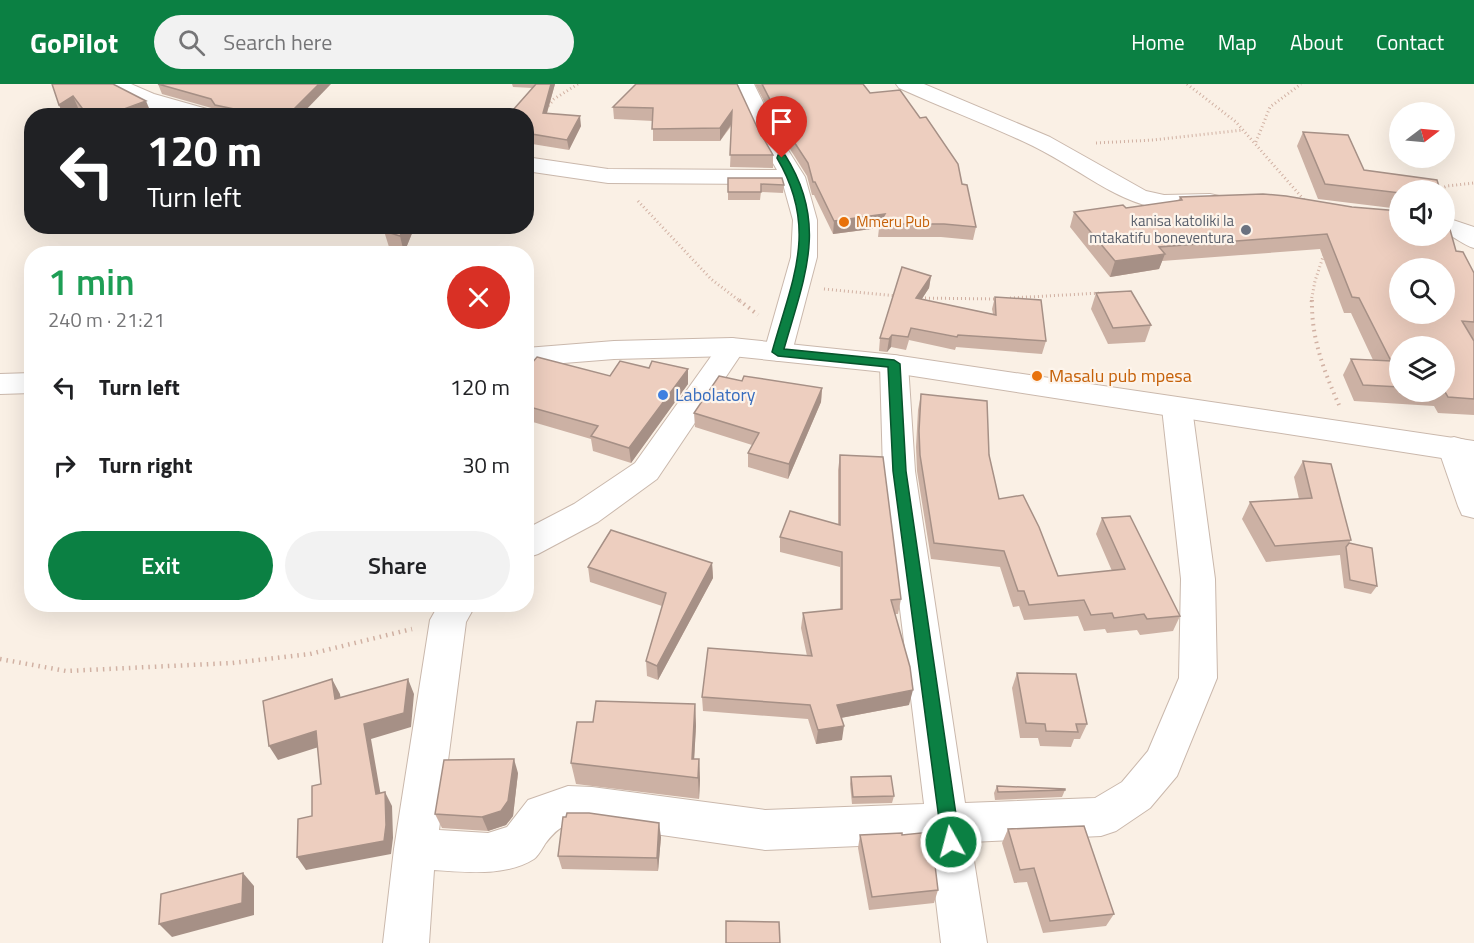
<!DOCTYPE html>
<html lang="en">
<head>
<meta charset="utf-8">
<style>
  :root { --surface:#fff; --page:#f2f2f2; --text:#202124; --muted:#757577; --accent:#0b8043 }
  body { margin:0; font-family:"Titillium Web",sans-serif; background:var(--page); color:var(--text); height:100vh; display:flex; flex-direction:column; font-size:22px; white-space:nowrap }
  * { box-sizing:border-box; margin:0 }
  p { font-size:20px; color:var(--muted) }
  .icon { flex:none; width:33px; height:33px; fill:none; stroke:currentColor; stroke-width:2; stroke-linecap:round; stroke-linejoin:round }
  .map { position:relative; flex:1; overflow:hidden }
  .details { position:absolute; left:24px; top:162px; width:510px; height:366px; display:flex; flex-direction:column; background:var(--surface); border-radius:24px; box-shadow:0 6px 24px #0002 }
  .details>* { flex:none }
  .hud { position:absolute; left:24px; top:24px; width:510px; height:126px; border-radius:24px; box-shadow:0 6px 24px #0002; background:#202124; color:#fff; overflow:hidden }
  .needle { width:39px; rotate:74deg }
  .tools { position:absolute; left:1389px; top:18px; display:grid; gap:12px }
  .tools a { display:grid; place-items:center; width:66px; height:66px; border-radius:50%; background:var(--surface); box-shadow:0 6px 24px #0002; font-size:30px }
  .pin { position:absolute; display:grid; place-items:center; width:51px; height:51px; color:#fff; margin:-62px -26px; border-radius:50% 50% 50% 0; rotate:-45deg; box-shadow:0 0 6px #0007 }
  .pin .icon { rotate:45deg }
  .me { position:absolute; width:66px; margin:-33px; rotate:353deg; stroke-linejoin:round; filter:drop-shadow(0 0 4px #0008) }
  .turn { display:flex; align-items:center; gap:21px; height:126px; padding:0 24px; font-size:27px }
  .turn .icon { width:78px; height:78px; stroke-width:2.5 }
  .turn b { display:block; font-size:42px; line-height:51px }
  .round { display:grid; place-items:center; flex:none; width:63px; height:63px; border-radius:32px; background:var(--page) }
  .overview { display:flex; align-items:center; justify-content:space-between; height:102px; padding:0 24px }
  h1 { font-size:36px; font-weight:600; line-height:45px; color:#1e9e55 }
  .primary-button { display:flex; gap:12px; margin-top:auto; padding:12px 24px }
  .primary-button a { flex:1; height:69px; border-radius:36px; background:var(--accent); color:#fff; font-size:24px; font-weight:600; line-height:69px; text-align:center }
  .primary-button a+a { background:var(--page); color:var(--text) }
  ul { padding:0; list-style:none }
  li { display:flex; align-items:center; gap:18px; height:78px; padding:0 24px }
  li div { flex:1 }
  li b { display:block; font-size:22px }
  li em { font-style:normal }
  header { display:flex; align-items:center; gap:36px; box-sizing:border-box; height:84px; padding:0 30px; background:var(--accent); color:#fff }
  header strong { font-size:28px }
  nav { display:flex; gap:33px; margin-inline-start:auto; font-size:21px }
  .search { width:420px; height:54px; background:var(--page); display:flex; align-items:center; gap:15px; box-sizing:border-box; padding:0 21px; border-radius:33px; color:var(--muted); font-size:22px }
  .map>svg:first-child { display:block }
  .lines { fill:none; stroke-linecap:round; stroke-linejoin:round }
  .minor-casing { stroke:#cab8ac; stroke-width:2 }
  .tertiary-casing { stroke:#cab8ac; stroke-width:2 }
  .path-far2 { stroke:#d1b1a3; stroke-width:3; stroke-dasharray:1 3; stroke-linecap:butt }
  .path-far1 { stroke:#d1b1a3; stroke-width:4; stroke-dasharray:1.5 4.5; stroke-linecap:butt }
  .path { stroke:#d1b1a3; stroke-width:4.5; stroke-dasharray:1.5 5; stroke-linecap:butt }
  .minor { fill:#fff; fill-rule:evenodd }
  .tertiary { fill:#fff; fill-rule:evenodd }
  .wall { fill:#ccb1a4; fill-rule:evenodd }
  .shaded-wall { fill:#a69086 }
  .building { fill:#edcebf; stroke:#a69086; stroke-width:1.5; fill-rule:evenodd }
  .route { fill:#0b8043; stroke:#07532c; stroke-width:1.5 }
  .food-dot { fill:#e8710a; stroke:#fdf4eb; stroke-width:2 }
  .worship-dot { fill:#6b7280; stroke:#fdf4eb; stroke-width:2 }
  .shop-dot { fill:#3f7fe0; stroke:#fdf4eb; stroke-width:2 }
  .labels { text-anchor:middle; stroke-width:4.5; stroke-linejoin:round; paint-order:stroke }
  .far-worship-label { font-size:15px; fill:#5b616d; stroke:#fdf4eb; text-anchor:end }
  .far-food-label { font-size:15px; fill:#c56008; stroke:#fdf4eb; text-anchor:start }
  .food-label { font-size:18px; fill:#c56008; stroke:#fdf4eb; text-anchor:start }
  .shop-label { font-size:18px; fill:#366cbe; stroke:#fdf4eb; text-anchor:start }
</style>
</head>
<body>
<header>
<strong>GoPilot</strong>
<div class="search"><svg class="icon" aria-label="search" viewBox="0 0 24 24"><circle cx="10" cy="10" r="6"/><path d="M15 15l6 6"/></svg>Search here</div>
<nav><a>Home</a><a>Map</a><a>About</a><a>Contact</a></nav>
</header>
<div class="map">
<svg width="1474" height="859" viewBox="0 0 1474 859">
  <rect width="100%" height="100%" fill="#faf0e5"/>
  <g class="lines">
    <!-- minor casing -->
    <g class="minor-casing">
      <g id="minor">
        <path d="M 108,0 L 131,0 L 154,10 L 214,27 L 217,32 C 205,32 191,33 179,31 C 158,28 120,19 108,0 Z"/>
        <path d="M 734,0 L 754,0 L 781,55 L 805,93 L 817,136 L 817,173 L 792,268 L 788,274 L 778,277 L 768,274 L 764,268 L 791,173 L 793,136 L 783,100 L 608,99 L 526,87 L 526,73 L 608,85 L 777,86 L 759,55 Z"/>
        <path d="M 896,0 L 924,0 L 1050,53 L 1146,107 L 1164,111 L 1210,110 L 1219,112 L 1222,117 L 1219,122 C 1138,142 1098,94 1033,62 C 989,41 943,24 899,4 Z"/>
        <path d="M 1444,133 L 1474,143 L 1474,164 C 1463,161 1456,153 1444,149 Z"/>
        <path d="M 732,254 L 742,257 L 746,263 L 657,395 L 598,438 L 538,470 L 526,474 L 526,445 L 574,420 L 635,379 L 722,257 Z"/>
        <path d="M 894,271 L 904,273 L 908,280 L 915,387 L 965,719 L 1095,714 L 1122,698 L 1148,667 L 1179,594 L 1181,495 L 1162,324 L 1166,317 L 1177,314 L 1188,317 L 1192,324 L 1215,495 L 1217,594 L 1177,692 L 1150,724 L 1116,747 L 1101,752 L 971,758 L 987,859 L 941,859 L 929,759 L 765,766 L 592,741 C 566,740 561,739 545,760 C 542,765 538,772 534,775 C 506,793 465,788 434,786 L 429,859 L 383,859 L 394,765 L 430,536 L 439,520 L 476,520 L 466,538 L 439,746 L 488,749 L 507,743 L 528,716 L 568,702 L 592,703 L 765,726 L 924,720 L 883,387 L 880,280 L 884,273 Z"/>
        <path d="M 1454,353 L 1465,356 L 1474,376 L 1474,434 L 1462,431 L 1458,422 L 1438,364 L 1443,356 Z"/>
      </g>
    </g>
    <!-- tertiary casing -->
    <g class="tertiary-casing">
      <g id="tertiary">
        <path d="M 732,254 L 894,271 L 1474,357 L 1474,379 L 894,289 L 732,272 L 614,275 L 526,282 L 526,264 L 614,257 Z"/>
        <path d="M 32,289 L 32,309 L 0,310 L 0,290 Z"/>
      </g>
    </g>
    <!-- path-far2 -->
    <g class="path-far2">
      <path d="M 1187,0 L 1236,38 L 1305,117"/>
      <path d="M 546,25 L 554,15 L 578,0"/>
      <path d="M 1256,58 L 1270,23 L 1301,0"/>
      <path d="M 1096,59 L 1153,56 L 1243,46"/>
      <path d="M 1437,106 L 1447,102 L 1474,99"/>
      <path d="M 638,117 L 711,195 L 741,218"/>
      <path d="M 824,205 L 897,212"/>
      <path d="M 917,214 L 999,215"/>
      <path d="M 1010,214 L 1101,209"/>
      <path d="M 1311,218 L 1315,197 L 1324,170"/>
    </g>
    <!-- path-far1 -->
    <g class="path-far1">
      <path d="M 739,216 L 758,231"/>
      <path d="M 1312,216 C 1311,254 1324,287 1339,321"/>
    </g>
    <!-- path -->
    <path class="path" d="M 0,575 L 66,587 L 232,579 L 310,570 L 412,545"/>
    <!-- minor -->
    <use href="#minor" class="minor"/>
    <!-- tertiary -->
    <use href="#tertiary" class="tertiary"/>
  </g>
  <!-- wall -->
  <g class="wall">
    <path d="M 52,0 L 152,31 L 149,32 L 84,32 L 79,26 L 70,32 L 64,32 L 59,21 Z"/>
    <path d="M 158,0 L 300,32 L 224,32 L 219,30 L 215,25 L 162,10 Z"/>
    <path d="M 512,0 L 555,0 L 547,29 L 581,42 L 569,66 L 526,59 L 526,32 L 513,26 L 533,4 L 513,3 Z"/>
    <path d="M 636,0 L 757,43 L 773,71 L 773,84 L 730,83 L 732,41 L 720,57 L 653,57 L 653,37 L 614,35 L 613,23 Z"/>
    <path d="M 755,0 L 863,0 L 870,9 L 962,100 L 976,143 L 973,156 L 941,153 L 878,153 L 879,144 L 833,150 L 814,111 L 812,111 L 807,92 L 783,54 Z"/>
    <path d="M 1303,48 L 1364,86 L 1400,106 L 1400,125 L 1318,115 L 1297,62 Z"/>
    <path d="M 728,94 L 784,101 L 783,109 L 761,108 L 760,116 L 728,116 Z"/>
    <path d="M 1180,113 L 1456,167 L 1474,189 L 1474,255 L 1472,255 L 1474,257 L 1474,331 L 1438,329 L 1434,322 L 1354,317 L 1343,291 L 1351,275 L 1373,276 L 1351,229 L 1344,229 L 1320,165 L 1162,177 L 1159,185 L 1110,193 L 1070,143 L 1074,128 L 1126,124 L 1178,117 ZM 1400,262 L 1444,262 L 1444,308 L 1400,308 Z"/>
    <path d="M 415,142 L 404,169 L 389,163 L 384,147 Z"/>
    <path d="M 931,192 L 929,204 L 921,216 L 993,230 L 992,225 L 995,213 L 1046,257 L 1042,270 L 956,263 L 955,266 L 909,256 L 906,266 L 891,263 L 887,268 L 879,267 L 880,254 Z"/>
    <path d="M 1096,209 L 1151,241 L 1145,258 L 1108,260 L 1091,225 Z"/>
    <path d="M 526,286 L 610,292 L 688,300 L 631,379 L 593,367 L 591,355 L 526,336 Z"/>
    <path d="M 742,297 L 822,304 L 821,318 L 788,395 L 748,383 L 748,369 L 752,361 L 695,343 L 694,329 Z"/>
    <path d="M 921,310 L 989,371 L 999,415 L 1058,492 L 1112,487 L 1096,450 L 1102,434 L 1180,532 L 1173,547 L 1140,551 L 1137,546 L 1107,549 L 1105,545 L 1084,547 L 1078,532 L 1024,536 L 1019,522 L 1013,523 L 1000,483 L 931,475 L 917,387 L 916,363 L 918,326 Z"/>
    <path d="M 840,371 L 901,515 L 898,530 L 895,530 L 909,621 L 841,634 L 842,656 L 816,660 L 808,635 L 703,627 L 702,613 L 807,572 L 801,544 L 803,529 L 840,525 L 840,483 L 780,468 L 780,453 L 838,440 L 838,386 Z"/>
    <path d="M 1303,377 L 1351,456 L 1349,459 L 1377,502 L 1371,510 L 1344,504 L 1340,471 L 1266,478 L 1242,435 L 1250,418 L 1299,415 L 1294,393 Z"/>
    <path d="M 712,479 L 713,494 L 658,596 L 647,592 L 646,577 L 662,522 L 590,498 L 588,483 Z"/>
    <path d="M 1017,589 L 1087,640 L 1080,655 L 1074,655 L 1071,663 L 1040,662 L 1038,654 L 1020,654 L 1012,604 Z"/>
    <path d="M 695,620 L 696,642 L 694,675 L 699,675 L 700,696 L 699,715 L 576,700 L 571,679 L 593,638 Z"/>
    <path d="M 518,689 L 513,732 L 506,741 L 488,747 L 442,744 L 435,730 Z"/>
    <path d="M 851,693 L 894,712 L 892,719 L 852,720 L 850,700 Z"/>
    <path d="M 997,702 L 1065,706 L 1062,713 L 995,716 L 994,709 Z"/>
    <path d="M 1008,745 L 1114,830 L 1106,842 L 1043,849 L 1027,798 L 1014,799 L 1002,759 Z"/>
    <path d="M 860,751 L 938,806 L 934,819 L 869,826 L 858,764 Z"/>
    <path d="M 661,753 L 658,787 L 562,785 L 558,772 Z"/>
  </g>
  <!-- shaded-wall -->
  <g class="shaded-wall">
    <path d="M 319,0 L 331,0 L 300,32 L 287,32 Z"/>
    <path d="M 551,0 L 555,0 L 544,39 L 543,29 Z"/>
    <path d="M 73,12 L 79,26 L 70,32 L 64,32 L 59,21 Z"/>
    <path d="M 146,17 L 152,31 L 149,32 L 105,32 Z"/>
    <path d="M 732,27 L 732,39 L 720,57 L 720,44 Z"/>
    <path d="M 580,32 L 581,42 L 569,66 L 567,56 Z"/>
    <path d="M 885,130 L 879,140 L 879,144 L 833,150 L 834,137 Z"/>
    <path d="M 404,142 L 415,142 L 404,169 L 400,152 Z"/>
    <path d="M 1165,170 L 1159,185 L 1110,193 L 1115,177 Z"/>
    <path d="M 931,192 L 929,204 L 914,227 L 916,214 Z"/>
    <path d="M 892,251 L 891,263 L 887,268 L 889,255 Z"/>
    <path d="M 688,285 L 688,300 L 631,379 L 629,364 Z"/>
    <path d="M 822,304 L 821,318 L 788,395 L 789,380 Z"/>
    <path d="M 712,479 L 713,494 L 658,596 L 657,582 Z"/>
    <path d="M 332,595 L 340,610 L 343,630 L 335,615 Z"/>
    <path d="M 408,595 L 414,610 L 411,643 L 371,655 L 383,724 L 376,710 L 364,640 Z"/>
    <path d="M 913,606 L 909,621 L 835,635 L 837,621 Z"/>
    <path d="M 695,620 L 696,642 L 693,696 L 692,675 Z"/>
    <path d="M 844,642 L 842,656 L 816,660 L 818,646 Z"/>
    <path d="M 316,647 L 325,661 L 278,676 L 269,662 Z"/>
    <path d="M 514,675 L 518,689 L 513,732 L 506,741 L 488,747 L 482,733 Z"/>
    <path d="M 699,675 L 700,696 L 699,715 L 698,694 Z"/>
    <path d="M 385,708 L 392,722 L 393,754 L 391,770 L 306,786 L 297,773 Z"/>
    <path d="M 659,739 L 661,753 L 658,787 L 657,774 Z"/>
    <path d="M 243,789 L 254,802 L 254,831 L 172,853 L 159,840 Z"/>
  </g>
  <!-- building -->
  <g class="building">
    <path d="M 52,0 L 113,0 L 146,17 L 105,32 L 88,32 L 73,12 L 59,21 Z"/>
    <path d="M 158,0 L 319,0 L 287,32 L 268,32 L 215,21 L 211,15 Z"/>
    <path d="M 536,0 L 551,0 L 543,29 L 580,32 L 567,56 L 526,49 L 526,32 L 498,32 L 499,25 L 513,26 Z"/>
    <path d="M 636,0 L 737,0 L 757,43 L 773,71 L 730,71 L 732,27 L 720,44 L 652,45 L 653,24 L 613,23 Z"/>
    <path d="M 762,0 L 863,0 L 870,9 L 900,6 L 920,34 L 926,33 L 958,80 L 962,100 L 967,101 L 976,143 L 944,140 L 879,140 L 885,130 L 834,137 L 815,98 L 813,98 L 808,79 L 783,41 Z"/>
    <path d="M 1303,48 L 1348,51 L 1364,86 L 1437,96 L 1440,106 L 1400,106 L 1400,109 L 1325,100 Z"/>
    <path d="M 728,94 L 782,94 L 784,101 L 761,100 L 761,108 L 728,108 Z"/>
    <path d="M 1263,110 L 1286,112 L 1352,123 L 1400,127 L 1400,152 L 1444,152 L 1444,124 L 1456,167 L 1463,168 L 1474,189 L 1474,238 L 1462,237 L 1474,257 L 1474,315 L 1448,313 L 1444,306 L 1444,262 L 1400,262 L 1400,303 L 1363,301 L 1351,275 L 1391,277 L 1359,214 L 1352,213 L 1327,150 L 1159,163 L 1165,170 L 1115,177 L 1074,128 L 1123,121 L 1126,124 L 1182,116 L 1180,113 ZM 1400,184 L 1444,184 L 1444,230 L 1400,230 Z"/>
    <path d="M 385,142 L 404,142 L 400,152 L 384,147 Z"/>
    <path d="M 902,183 L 931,192 L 916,214 L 996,231 L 995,213 L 1041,216 L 1046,257 L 958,251 L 957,253 L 911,244 L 908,253 L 892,251 L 889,255 L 880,254 Z"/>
    <path d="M 1131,207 L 1151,241 L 1113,244 L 1096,209 Z"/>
    <path d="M 537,273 L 610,292 L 620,277 L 649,284 L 652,277 L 688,285 L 629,364 L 591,352 L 598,342 L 526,322 L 526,286 Z"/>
    <path d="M 719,292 L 742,297 L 744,292 L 822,304 L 789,380 L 748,369 L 759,349 L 694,329 Z"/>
    <path d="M 921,310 L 987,317 L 989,371 L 999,415 L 1023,411 L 1039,443 L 1058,492 L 1125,485 L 1102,434 L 1130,432 L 1180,532 L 1147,535 L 1144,530 L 1114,534 L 1112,529 L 1091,531 L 1084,516 L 1029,521 L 1024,507 L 1018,507 L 1004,467 L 934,459 L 920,371 L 919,347 Z"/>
    <path d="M 840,371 L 883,373 L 901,515 L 891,516 L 910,583 L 913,606 L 837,621 L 844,642 L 818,646 L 810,621 L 702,613 L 708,564 L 812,572 L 803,529 L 842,525 L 842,468 L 780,453 L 790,427 L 840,441 Z"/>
    <path d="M 1303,377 L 1331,380 L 1351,456 L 1275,462 L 1250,418 L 1312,414 Z"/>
    <path d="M 611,446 L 712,479 L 657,582 L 646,577 L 666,509 L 588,483 Z"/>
    <path d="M 1349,459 L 1372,464 L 1377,502 L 1350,496 L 1346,463 Z"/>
    <path d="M 1017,589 L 1076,590 L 1087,640 L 1076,640 L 1078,648 L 1046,647 L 1045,640 L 1026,639 Z"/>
    <path d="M 332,595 L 335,615 L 408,595 L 404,629 L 364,640 L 376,710 L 385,708 L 386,741 L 384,757 L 297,773 L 298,735 L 312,732 L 312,702 L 321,700 L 316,647 L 269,662 L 263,617 Z"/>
    <path d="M 596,617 L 695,620 L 692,675 L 699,675 L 698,694 L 571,679 L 577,638 L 593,638 Z"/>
    <path d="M 514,675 L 508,717 L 501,727 L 482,733 L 435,730 L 444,676 Z"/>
    <path d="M 891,692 L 894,712 L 853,713 L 851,693 Z"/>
    <path d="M 997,702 L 1065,705 L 1065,706 L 998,708 Z"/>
    <path d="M 567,729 L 589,729 L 659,739 L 657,774 L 558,772 L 563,733 L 566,733 Z"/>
    <path d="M 1084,742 L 1114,830 L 1050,837 L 1034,784 L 1020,786 L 1008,745 Z"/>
    <path d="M 931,748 L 938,806 L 872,813 L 860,751 L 902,749 L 902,751 Z"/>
    <path d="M 243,789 L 242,819 L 159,840 L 161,810 Z"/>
    <path d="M 726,837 L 779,838 L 780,859 L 726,859 Z"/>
  </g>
  <!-- route -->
  <path class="route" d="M 778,71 L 785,71 C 829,140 804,194 784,265 L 894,276 L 900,280 L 906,387 L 960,758 L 957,764 L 951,766 L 945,764 L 942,758 L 893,387 L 888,283 L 778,272 L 772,268 C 792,196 819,145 777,74 Z"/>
  <!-- markers -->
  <g class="food-dot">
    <circle cx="844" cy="138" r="6"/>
    <circle cx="1037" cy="292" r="6"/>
  </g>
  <circle class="worship-dot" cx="1246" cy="146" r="6"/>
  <circle class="shop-dot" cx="663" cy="311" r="6"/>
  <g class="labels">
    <!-- far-worship labels -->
    <g class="far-worship-label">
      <text x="1234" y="142">kanisa katoliki la<tspan x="1234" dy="17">mtakatifu boneventura</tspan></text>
    </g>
    <!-- far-food labels -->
    <g class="far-food-label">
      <text x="856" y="143">Mmeru Pub</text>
    </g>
    <!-- food labels -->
    <g class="food-label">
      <text x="1049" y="298">Masalu pub mpesa</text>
    </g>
    <!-- shop labels -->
    <g class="shop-label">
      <text x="675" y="317">Labolatory</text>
    </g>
  </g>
</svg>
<div class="tools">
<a><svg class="needle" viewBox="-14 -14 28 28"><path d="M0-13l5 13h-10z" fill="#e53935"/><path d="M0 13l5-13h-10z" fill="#757577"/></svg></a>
<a><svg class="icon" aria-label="sound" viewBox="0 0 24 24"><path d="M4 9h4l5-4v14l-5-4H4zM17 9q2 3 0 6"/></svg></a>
<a><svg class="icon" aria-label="search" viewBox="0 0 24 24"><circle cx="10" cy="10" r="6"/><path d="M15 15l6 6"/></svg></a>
<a><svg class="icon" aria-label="layers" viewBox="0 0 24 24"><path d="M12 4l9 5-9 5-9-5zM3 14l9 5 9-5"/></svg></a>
</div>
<div class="pin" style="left:782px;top:74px;background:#d93025"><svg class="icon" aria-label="arrive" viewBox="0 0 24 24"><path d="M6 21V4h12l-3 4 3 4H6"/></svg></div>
<svg class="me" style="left:951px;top:758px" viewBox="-20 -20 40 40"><circle r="17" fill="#0b8043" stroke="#fff" stroke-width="3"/><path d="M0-11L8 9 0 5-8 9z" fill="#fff"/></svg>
<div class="hud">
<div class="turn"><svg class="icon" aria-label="left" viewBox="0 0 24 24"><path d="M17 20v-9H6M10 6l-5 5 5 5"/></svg><div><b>120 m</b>Turn left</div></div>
</div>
<section class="details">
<div class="overview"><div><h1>1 min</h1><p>240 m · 21:21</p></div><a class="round" style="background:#d93025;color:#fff"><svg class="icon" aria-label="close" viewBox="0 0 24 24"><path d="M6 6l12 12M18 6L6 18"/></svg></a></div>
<ul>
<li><svg class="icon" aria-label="left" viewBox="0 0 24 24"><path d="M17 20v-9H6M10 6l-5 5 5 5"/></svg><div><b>Turn left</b></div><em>120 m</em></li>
<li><svg class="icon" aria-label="right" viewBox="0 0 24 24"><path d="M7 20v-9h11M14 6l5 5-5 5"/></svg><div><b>Turn right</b></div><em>30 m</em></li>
</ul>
<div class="primary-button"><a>Exit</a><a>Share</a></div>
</section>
</div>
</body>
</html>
